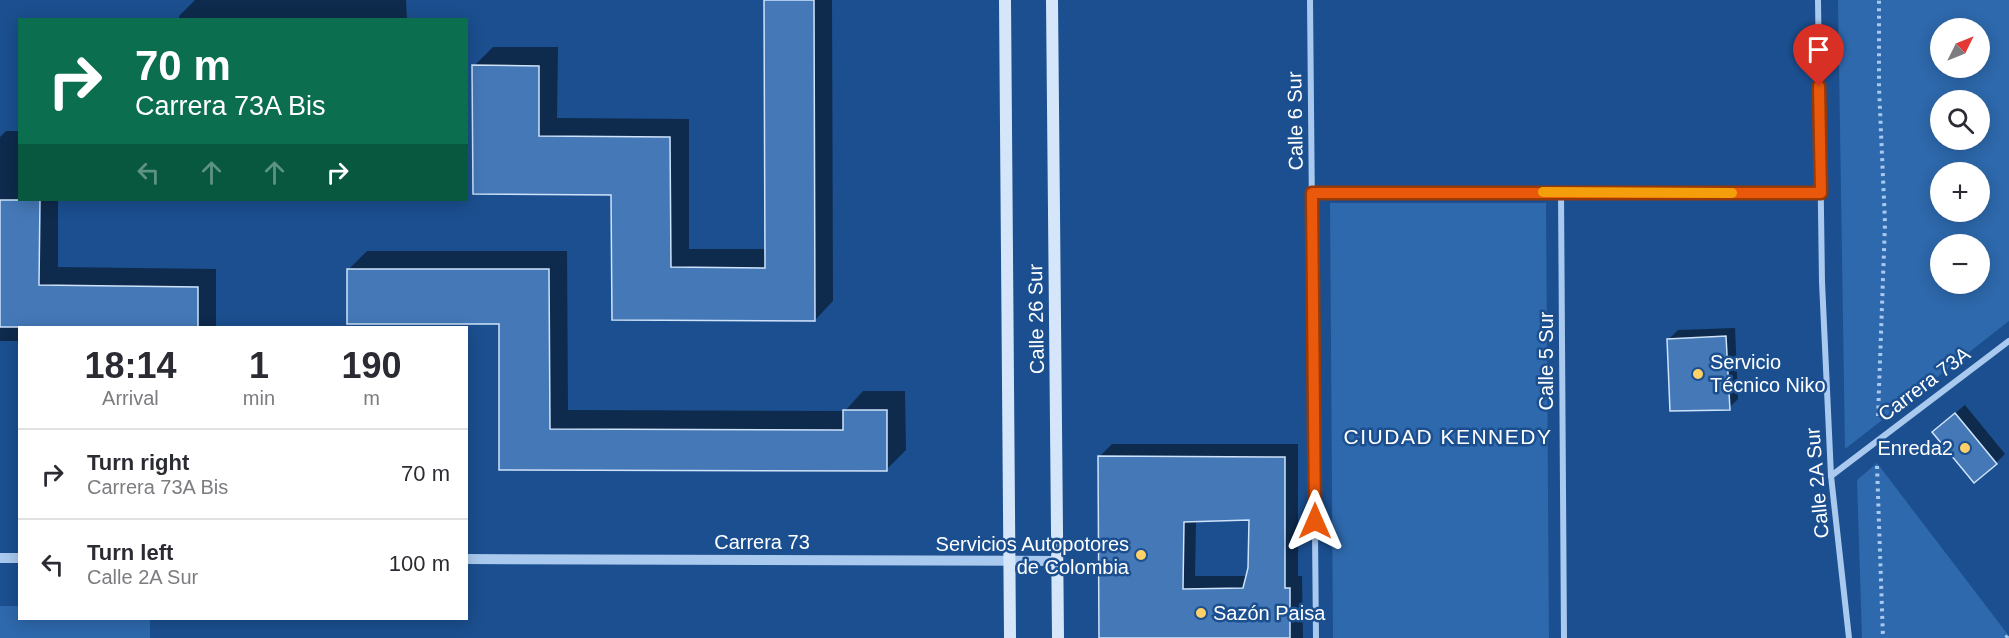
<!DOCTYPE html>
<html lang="en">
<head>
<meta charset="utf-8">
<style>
  :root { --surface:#fff; --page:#f7f7f7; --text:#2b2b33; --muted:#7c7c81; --line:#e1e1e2 }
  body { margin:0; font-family:Arial,sans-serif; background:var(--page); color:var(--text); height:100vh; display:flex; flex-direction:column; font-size:22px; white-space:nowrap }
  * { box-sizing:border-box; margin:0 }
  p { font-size:20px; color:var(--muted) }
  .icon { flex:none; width:33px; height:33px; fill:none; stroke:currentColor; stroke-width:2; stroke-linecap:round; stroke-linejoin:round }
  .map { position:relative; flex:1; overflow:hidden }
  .side { position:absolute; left:18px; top:326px; width:450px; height:294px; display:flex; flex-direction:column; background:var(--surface); border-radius:0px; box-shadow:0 3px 15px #0003 }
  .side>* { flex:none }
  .banner { position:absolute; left:18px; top:18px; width:450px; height:183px; border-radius:0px; box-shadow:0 3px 15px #0003; background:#0b6e4f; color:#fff; overflow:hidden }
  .needle { width:39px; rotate:47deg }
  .buttons { position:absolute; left:1930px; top:18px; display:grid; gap:12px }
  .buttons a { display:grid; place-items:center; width:60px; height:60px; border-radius:50%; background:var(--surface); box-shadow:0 3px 15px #0003; font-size:30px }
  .pin { position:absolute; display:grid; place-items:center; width:51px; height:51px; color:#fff; margin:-62px -26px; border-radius:50% 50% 50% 0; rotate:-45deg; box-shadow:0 0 6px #0007 }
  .pin .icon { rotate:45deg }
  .me { position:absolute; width:66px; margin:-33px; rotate:0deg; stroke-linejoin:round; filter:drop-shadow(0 0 4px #0008) }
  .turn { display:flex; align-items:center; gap:21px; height:126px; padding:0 18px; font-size:27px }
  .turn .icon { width:78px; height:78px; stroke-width:2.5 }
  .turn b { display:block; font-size:42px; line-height:51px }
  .lanes { display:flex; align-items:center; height:57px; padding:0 18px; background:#0003; justify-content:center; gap:30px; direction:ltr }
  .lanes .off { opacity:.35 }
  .eta { display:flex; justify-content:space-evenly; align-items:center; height:102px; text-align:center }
  .eta b { font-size:36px; font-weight:600; line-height:42px }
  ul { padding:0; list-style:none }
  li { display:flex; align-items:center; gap:18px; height:90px; padding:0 18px; border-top:2px solid var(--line) }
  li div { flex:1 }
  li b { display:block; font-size:22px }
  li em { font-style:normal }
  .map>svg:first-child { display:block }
  .green { fill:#2e69ad; fill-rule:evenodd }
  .shadow { fill:#0007; fill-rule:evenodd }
  .building { fill:#4478b7; stroke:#cfe3fa; stroke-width:1.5; fill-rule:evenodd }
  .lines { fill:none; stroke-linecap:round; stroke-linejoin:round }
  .path { stroke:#a9c9ee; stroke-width:4; stroke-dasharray:3 4.5; stroke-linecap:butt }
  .minor { stroke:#a9c9ee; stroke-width:6 }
  .tertiary { stroke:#a9c9ee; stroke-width:10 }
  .secondary { stroke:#d6e6fa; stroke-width:12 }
  .route-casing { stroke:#983908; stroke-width:15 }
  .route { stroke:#ea580c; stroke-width:10 }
  .slow { stroke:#f59e0b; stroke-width:10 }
  .poi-dot { fill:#ffd166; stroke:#1b4f8f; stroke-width:2 }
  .labels { text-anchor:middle; stroke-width:5; stroke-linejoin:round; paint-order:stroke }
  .street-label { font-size:20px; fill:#fff; stroke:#1b4f8f }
  .poi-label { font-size:20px; fill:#fff; stroke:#1b4f8f; text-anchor:start }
  .neighbourhood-label { font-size:21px; letter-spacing:1.5px; fill:#fff; stroke:#1b4f8f }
</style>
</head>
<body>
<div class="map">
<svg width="2009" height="638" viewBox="0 0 2009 638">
  <rect width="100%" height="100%" fill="#1b4f8f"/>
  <!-- green -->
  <g class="green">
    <path d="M 1838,0 L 2009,0 L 2009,321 L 1845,449 ZM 1941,28 L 1980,28 L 1980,68 L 1941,68 ZM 1980,100 L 1980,140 L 1941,140 L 1941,100 ZM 1980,172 L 1980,212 L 1941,212 L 1941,172 ZM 1980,244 L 1980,284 L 1941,284 L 1941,244 Z"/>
    <path d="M 1330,203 L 1546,203 L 1549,638 L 1333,638 Z"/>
    <path d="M 1877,463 L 2009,636 L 2009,638 L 1862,638 L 1857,480 Z"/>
    <path d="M 0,606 L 19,606 L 20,618 L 150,618 L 150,638 L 0,638 Z"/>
  </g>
  <!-- shadow -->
  <g class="shadow">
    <path d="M 195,0 L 406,0 L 407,20 L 179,20 L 179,16 Z"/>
    <path d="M 765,0 L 832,0 L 833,301 L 815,320 L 613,319 L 613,193 L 474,193 L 474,66 L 493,47 L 558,47 L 557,118 L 689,119 L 689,249 L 766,249 Z"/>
    <path d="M 6,131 L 20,131 L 20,200 L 58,200 L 58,267 L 216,269 L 216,327 L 20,327 L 20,341 L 0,341 L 0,137 Z"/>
    <path d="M 367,251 L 567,251 L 568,410 L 845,411 L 863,391 L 905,391 L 906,450 L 887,469 L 501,468 L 500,323 L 348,270 Z"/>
    <path d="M 1735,328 L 1738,399 L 1729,408 L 1669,339 L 1678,330 Z"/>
    <path d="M 1965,405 L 2005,454 L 1996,463 L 1943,423 Z"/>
    <path d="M 1112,444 L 1298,444 L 1298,576 L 1302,576 L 1303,638 L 1100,638 L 1099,457 ZM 1250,519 L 1248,576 L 1195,576 L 1196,520 Z"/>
  </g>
  <!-- building -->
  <g class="building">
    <path d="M 764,0 L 814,0 L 815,321 L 612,320 L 611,195 L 473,194 L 472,65 L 539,66 L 539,136 L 670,137 L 671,267 L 765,268 Z"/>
    <path d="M 0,200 L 40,200 L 39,285 L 198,287 L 198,327 L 0,327 Z"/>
    <path d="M 347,269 L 549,269 L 550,429 L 843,430 L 843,410 L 887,410 L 887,471 L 499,470 L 499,324 L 347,324 Z"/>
    <path d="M 1726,336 L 1730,410 L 1670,411 L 1667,339 Z"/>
    <path d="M 1955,413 L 1997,464 L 1974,483 L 1932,432 Z"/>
    <path d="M 1098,456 L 1285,457 L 1285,588 L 1290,588 L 1290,638 L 1099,638 ZM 1249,520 L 1248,568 L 1243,588 L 1183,589 L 1184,522 Z"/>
  </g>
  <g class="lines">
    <!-- path -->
    <g class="path">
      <path d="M 1878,416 L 1885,223 L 1879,87 L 1879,0"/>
      <path d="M 1877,466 L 1883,638"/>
      <path d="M 2006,638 L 2009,634"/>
    </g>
    <!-- minor -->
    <g class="minor">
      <path d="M 1310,0 L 1316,638"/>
      <path d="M 1818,0 L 1822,282 L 1831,476 L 1849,638"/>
      <path d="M 1561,192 L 1564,638"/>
      <path d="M 1312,193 L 1821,193"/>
      <path d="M 1831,476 L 2009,341"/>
    </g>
    <!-- tertiary -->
    <g class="tertiary">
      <path d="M 0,558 L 20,558"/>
      <path d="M 466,559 L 1058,561"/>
    </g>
    <!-- secondary -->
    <g class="secondary">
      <path d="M 1005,0 L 1010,638"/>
      <path d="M 1052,0 L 1058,638"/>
    </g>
  </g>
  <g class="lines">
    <!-- route casing -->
    <g class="route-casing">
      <path id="route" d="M 1315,521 L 1312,193 L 1821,193 L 1819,86"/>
    </g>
    <!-- route -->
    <use href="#route" class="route"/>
    <!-- slow -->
    <path class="slow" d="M 1543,192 L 1732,193"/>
  </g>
  <!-- markers -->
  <g class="poi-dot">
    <circle cx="1698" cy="374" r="6"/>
    <circle cx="1965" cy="448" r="6"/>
    <circle cx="1141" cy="555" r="6"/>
    <circle cx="1201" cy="613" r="6"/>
  </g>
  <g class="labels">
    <!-- street labels -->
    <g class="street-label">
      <text transform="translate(1295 121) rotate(-91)" y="7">Calle 6 Sur</text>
      <text transform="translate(1036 319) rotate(-91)" y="7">Calle 26 Sur</text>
      <text transform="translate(1546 361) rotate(-90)" y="7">Calle 5 Sur</text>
      <text transform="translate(1924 384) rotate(-37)" y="7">Carrera 73A</text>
      <text transform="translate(1817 483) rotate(-95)" y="7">Calle 2A Sur</text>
      <text x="762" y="549">Carrera 73</text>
    </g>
    <!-- poi labels -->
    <g class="poi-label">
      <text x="1710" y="369">Servicio<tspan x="1710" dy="23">Técnico Niko</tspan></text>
      <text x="1953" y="455" text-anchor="end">Enreda2</text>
      <text x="1129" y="551" text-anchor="end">Servicios Autopotores<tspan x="1129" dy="23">de Colombia</tspan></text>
      <text x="1213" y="620">Sazón Paisa</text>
    </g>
    <!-- neighbourhood labels -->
    <g class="neighbourhood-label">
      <text x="1448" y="444">CIUDAD KENNEDY</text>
    </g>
  </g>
</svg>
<div class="buttons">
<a><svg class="needle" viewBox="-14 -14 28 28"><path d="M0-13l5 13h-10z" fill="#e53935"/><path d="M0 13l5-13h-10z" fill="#7c7c81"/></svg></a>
<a><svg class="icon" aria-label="search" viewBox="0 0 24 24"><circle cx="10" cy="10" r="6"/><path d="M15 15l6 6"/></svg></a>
<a>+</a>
<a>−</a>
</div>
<div class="pin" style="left:1819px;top:86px;background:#d93025"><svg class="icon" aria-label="arrive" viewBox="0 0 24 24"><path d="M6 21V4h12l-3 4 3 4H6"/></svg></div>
<svg class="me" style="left:1315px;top:521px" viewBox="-20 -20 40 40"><path d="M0-17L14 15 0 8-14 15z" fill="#ea580c" stroke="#fff" stroke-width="4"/></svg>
<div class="banner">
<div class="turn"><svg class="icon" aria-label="right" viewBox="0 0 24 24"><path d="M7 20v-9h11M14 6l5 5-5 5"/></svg><div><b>70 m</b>Carrera 73A Bis</div></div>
<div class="lanes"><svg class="icon off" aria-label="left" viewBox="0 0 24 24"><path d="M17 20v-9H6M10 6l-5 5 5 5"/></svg><svg class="icon off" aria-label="ahead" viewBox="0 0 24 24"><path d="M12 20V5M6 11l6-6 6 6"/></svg><svg class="icon off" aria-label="ahead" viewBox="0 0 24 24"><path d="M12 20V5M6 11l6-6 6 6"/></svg><svg class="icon" aria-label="right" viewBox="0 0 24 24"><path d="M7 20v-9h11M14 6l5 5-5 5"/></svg></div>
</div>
<section class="side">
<div class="eta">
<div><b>18:14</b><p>Arrival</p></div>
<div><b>1</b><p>min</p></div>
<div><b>190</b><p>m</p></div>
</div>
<ul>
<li><svg class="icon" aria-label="right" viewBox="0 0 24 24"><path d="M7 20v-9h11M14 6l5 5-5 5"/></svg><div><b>Turn right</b><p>Carrera 73A Bis</p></div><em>70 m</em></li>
<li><svg class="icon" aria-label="left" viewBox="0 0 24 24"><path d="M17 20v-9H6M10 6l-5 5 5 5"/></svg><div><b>Turn left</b><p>Calle 2A Sur</p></div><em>100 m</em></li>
</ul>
</section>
</div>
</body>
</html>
